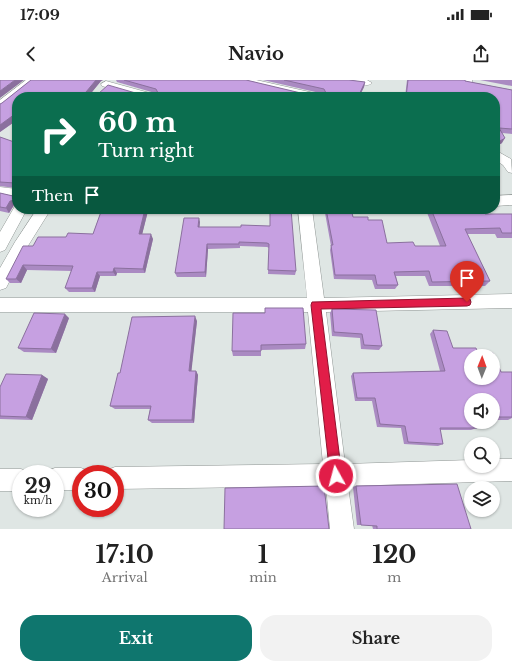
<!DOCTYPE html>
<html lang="en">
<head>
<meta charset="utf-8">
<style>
  :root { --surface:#fff; --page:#f2f2f2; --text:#222; --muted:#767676; --accent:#0f766e }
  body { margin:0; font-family:"Libre Baskerville",serif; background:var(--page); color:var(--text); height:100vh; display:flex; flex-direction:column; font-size:15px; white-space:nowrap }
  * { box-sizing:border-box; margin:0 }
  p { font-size:13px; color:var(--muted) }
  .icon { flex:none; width:22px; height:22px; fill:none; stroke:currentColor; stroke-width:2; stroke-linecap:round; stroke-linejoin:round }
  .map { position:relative; height:449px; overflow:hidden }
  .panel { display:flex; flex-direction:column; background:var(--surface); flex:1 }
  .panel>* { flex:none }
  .banner { position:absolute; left:12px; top:12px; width:488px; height:122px; border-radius:16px; box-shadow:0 1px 3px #0004; background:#0b6e4f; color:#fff; overflow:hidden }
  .needle { width:26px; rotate:1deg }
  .tools { position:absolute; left:464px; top:269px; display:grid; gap:8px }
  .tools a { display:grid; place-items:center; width:36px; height:36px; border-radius:50%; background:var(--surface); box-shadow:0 1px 3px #0004; font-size:20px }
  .speed { position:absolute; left:12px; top:385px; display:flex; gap:8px; font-size:20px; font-weight:700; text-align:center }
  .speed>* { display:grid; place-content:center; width:52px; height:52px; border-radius:50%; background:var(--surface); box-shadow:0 1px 3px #0004; line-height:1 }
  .speed small { font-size:10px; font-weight:400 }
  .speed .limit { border:6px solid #d22; background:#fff; color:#111 }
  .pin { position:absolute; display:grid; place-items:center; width:34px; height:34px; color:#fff; margin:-41px -17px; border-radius:50% 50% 50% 0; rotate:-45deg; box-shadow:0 0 4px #0007 }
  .pin .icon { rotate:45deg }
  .me { position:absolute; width:44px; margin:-22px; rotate:353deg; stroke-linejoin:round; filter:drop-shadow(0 0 3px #0008) }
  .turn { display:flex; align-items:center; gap:14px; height:84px; padding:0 20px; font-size:18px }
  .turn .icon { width:52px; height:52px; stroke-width:2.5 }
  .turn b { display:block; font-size:28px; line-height:34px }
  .then { display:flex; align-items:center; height:38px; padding:0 20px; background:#0003; gap:8px; font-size:15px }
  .eta { display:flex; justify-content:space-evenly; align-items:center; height:68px; text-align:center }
  .eta b { font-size:24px; font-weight:700; line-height:28px }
  .primary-button { display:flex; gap:8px; margin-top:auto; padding:8px 20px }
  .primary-button a { flex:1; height:46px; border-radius:16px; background:var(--accent); color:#fff; font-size:16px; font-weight:700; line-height:46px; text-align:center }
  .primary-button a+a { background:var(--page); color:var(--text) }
  .status { display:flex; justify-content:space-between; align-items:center; height:28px; padding:0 20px; background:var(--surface); direction:ltr }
  .status svg { height:11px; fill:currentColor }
  header { display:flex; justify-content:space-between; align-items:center; height:52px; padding:0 20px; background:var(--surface); font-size:18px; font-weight:700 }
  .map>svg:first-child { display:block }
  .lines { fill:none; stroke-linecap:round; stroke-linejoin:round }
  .minor-casing { stroke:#919795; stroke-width:1 }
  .minor { fill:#fff; fill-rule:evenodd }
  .wall { fill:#aa8ac2 }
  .shaded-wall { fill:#8b709e }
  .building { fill:#c6a0e1; stroke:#8b709e; fill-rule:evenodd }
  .route { fill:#e11d48; stroke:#92132f }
</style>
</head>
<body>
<div class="status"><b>17:09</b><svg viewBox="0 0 49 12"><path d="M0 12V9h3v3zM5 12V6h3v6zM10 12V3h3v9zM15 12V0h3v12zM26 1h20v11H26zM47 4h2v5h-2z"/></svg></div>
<header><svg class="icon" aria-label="back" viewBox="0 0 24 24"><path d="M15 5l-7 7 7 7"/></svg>Navio<svg class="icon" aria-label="share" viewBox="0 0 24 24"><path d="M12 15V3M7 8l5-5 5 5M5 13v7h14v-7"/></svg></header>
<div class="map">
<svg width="512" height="449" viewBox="0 0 512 449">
  <rect width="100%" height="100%" fill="#dfe6e4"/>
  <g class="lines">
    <!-- minor casing -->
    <g class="minor-casing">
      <g id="minor">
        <path d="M 26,0 L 37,0 L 4,27 L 0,28 L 0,20 Z"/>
        <path d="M 238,0 L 256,0 L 323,15 L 324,17 L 305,17 L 240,2 Z"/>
        <path d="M 342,0 L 367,0 L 372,3 C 367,8 347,5 342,0 Z"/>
        <path d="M 462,0 L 472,0 L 473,17 L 463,17 Z"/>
        <path d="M 106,1 L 157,15 L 158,17 L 141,17 L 102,6 L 101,4 Z"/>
        <path d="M 495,70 L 511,79 L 512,93 L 508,92 L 503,85 L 495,80 Z"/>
        <path d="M 0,107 L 17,109 L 17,119 L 0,115 Z"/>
        <path d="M 512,115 L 512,125 L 495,126 L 495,116 Z"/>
        <path d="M 17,125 L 17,129 L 27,129 L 5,170 L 0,172 L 0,152 L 15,126 Z"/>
        <path d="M 37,129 L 51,129 L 26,169 L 6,208 L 0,210 L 0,188 L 15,162 Z"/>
        <path d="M 298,129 L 312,129 L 324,218 L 512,214 L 512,228 L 326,232 L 345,384 L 471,380 L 471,386 L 493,386 L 493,379 L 512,379 L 512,401 L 348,406 L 354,449 L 330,449 L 326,406 L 115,409 L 115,394 L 105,394 L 107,390 L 115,387 L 323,384 L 308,232 L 0,232 L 0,218 L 307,218 Z"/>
        <path d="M 55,388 L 81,388 L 89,391 L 90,394 L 81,394 L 81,410 L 55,410 L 55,394 L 46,394 L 47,391 Z"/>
        <path d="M 0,389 L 21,389 L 29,392 L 30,394 L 21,394 L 21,411 L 0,411 Z"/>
      </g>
    </g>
    <!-- minor -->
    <use href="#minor" class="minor"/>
  </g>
  <!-- wall -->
  <g class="wall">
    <path d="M 31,0 L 103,0 L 101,1 L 90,14 L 139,14 L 155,13 L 117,2 L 116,0 L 246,0 L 305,14 L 320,13 L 263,0 L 349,0 L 365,2 L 364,7 L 359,17 L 17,17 L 17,40 L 0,52 L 0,24 L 2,23 Z"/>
    <path d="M 407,0 L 465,0 L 465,1 L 512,10 L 512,54 L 502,53 L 502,63 L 495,67 L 495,17 L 405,17 Z"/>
    <path d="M 480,0 L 512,0 L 512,6 Z"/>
    <path d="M 0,57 L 17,63 L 17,125 L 14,125 L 9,133 L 0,131 L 0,113 L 13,116 L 16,113 L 15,112 L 15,108 L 0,106 Z"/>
    <path d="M 102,129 L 147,129 L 148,131 L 142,154 L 153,159 L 145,193 L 117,193 L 116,196 L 100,196 L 95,212 L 69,212 L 65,208 L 72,191 L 27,190 L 21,203 L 10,203 L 6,199 L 33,166 L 66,157 L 93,154 Z"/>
    <path d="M 326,129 L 351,129 L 353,137 L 368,140 L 387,163 L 415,166 L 440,166 L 426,130 L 427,129 L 482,129 L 485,134 L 512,134 L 512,158 L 497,158 L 495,154 L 467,154 L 490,201 L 485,206 L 429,206 L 425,196 L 396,196 L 398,205 L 395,209 L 375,209 L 372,200 L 334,199 L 330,170 L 331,166 L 325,133 Z"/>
    <path d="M 200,142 L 199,147 L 241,147 L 270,146 L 296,191 L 295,195 L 268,194 L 269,168 L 267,167 L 240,166 L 240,168 L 208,169 L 206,197 L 177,197 L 175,193 Z"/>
    <path d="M 265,228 L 306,264 L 305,269 L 261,270 L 261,276 L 233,276 L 232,271 L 265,233 Z"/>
    <path d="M 332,229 L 382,266 L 379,270 L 361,269 L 360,258 L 332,256 L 330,233 Z"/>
    <path d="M 69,238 L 56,273 L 24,272 L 18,268 Z"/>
    <path d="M 197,241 L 191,291 L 196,291 L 198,295 L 194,343 L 152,343 L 148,340 L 150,329 L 115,329 L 110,326 L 120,293 Z"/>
    <path d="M 433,250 L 453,268 L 478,273 L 501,292 L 512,292 L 512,338 L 508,340 L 493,340 L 493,320 L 471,320 L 471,342 L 477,348 L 471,350 L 440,350 L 443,364 L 438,366 L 404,364 L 401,348 L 377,347 L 372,321 L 355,321 L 351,296 L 353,293 L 440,291 L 430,254 Z"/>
    <path d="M 42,295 L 48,299 L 32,340 L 0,339 L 0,307 Z"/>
    <path d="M 356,406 L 471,449 L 373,449 L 372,445 L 357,445 L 353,407 Z"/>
  </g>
  <!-- shaded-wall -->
  <g class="shaded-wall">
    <path d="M 15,0 L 24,0 L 0,18 L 0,11 Z"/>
    <path d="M 96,0 L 103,0 L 101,1 L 88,17 L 86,12 Z"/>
    <path d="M 365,2 L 364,7 L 359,17 L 358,17 Z"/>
    <path d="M 15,34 L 17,37 L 17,40 L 0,52 L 0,45 Z"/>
    <path d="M 505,58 L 502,63 L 495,67 L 495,64 Z"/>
    <path d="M 17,117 L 17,125 L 14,125 L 9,133 L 6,128 L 10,121 Z"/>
    <path d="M 145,129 L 147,129 L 148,131 L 141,159 L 139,154 Z"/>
    <path d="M 199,138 L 200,142 L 199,152 L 198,147 Z"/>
    <path d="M 151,154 L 153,159 L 145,193 L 143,189 Z"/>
    <path d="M 207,164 L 208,169 L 206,197 L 205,192 Z"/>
    <path d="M 23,185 L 27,190 L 21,203 L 16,199 Z"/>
    <path d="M 114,188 L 117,193 L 116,196 L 113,192 Z"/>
    <path d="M 97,192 L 100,196 L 95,212 L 92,208 Z"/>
    <path d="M 65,234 L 69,238 L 56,273 L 51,269 Z"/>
    <path d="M 195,236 L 197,241 L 191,295 L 189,291 Z"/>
    <path d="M 196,291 L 198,295 L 194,343 L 192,340 Z"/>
    <path d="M 42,295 L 48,299 L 32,340 L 26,337 Z"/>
  </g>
  <!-- building -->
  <g class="building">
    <path d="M 0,0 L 15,0 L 0,11 Z"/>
    <path d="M 31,0 L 96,0 L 86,12 L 87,14 L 98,14 L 108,5 L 139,14 L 158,13 L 156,9 L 124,0 L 246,0 L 305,14 L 326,13 L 324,9 L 284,0 L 349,0 L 365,2 L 358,17 L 343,15 L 342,17 L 17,17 L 17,34 L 15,34 L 0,45 L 0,24 L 2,23 Z"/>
    <path d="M 408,0 L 465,0 L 465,1 L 512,10 L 512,49 L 499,48 L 505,58 L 495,64 L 495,17 L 406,17 Z"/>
    <path d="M 370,13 L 402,17 L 370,17 Z"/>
    <path d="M 0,57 L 17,63 L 17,110 L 15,112 L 15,103 L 0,102 Z"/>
    <path d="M 0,113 L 13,116 L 15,113 L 17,114 L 17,117 L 15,120 L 10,121 L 6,128 L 0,127 Z"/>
    <path d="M 102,129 L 145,129 L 139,154 L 151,154 L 143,189 L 114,188 L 113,192 L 97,192 L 92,208 L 65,208 L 73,186 L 23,185 L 16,199 L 6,199 L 23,166 L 33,166 L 38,157 L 66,157 L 68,153 L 93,154 Z"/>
    <path d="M 270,129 L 291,129 L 296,191 L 268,190 L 269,164 L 267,163 L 239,162 L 239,164 L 207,164 L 205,192 L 175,193 L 184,138 L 199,138 L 198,147 L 241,147 L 241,145 L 270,146 Z"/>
    <path d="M 326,129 L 351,129 L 353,137 L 368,137 L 368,140 L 382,140 L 387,163 L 413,162 L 415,166 L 446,166 L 431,129 L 482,129 L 485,134 L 512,134 L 512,153 L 502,153 L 500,148 L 465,149 L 490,201 L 432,202 L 429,191 L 394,192 L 398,205 L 377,205 L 375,195 L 335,195 L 331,165 L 333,165 Z"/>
    <path d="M 265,228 L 303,228 L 306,264 L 261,265 L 261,271 L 232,271 L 233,233 L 265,233 Z"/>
    <path d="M 332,229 L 376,230 L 382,266 L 364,265 L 362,254 L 334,252 Z"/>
    <path d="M 34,233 L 65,234 L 51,269 L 18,268 Z"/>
    <path d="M 195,236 L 189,291 L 196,291 L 192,340 L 148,340 L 151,326 L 110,326 L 118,293 L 120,293 L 132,237 Z"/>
    <path d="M 433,250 L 447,251 L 453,268 L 476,268 L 478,273 L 493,273 L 501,292 L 512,292 L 512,337 L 493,337 L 493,320 L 471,320 L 471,342 L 475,342 L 477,348 L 440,348 L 443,364 L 408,362 L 405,346 L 380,344 L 375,318 L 357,318 L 353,293 L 445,291 ZM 471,276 L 493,276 L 493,298 L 471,298 Z"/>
    <path d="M 6,294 L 42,295 L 26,337 L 0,336 L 0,307 Z"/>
    <path d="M 457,404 L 471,449 L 377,449 L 377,446 L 361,445 L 356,406 Z"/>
    <path d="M 324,406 L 329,449 L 224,449 L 225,408 Z"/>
  </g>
  <!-- route -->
  <path class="route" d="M 467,218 L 470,219 L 471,222 L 470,225 L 467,226 L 321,229 L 342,396 L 340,400 L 336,402 L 332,400 L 330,396 L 311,225 L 312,222 Z"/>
</svg>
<div class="tools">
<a><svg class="needle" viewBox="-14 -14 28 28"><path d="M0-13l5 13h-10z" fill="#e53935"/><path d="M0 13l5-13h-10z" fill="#767676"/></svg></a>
<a><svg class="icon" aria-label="sound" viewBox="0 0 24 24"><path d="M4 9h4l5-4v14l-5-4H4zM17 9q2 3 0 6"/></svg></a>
<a><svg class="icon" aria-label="search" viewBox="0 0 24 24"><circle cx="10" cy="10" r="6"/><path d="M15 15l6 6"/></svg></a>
<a><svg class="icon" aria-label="layers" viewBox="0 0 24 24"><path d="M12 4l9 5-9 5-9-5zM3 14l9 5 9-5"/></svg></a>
</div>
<div class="speed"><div>29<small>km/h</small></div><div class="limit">30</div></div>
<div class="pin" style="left:467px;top:222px;background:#d93025"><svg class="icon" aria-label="arrive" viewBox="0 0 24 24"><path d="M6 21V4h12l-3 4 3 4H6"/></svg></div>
<svg class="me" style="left:336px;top:396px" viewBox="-20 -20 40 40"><circle r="17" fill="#e11d48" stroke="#fff" stroke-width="3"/><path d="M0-11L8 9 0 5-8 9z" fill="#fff"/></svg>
<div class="banner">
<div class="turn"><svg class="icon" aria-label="right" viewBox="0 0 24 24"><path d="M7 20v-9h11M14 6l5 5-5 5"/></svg><div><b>60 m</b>Turn right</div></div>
<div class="then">Then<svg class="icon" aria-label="arrive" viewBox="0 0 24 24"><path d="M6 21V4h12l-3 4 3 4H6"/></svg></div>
</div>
</div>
<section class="panel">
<div class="eta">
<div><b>17:10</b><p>Arrival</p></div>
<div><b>1</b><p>min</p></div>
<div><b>120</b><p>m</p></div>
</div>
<div class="primary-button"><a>Exit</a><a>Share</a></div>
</section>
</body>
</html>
